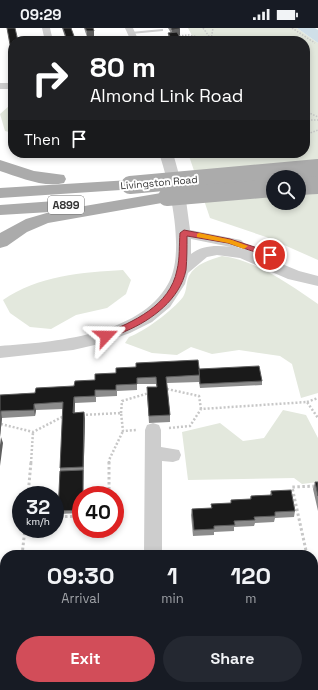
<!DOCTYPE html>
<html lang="en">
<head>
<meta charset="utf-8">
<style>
  :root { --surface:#171b24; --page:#242831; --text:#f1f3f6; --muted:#9ea1a6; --accent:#d24d59 }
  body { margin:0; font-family:"Space Grotesk",sans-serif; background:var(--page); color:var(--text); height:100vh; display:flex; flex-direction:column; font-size:15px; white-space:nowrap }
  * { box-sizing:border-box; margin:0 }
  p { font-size:13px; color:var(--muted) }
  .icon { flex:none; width:22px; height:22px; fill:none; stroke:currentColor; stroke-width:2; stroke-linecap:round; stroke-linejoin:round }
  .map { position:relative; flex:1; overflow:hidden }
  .panel { position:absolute; left:0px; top:522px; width:318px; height:140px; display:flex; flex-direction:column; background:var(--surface); border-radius:16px 16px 0 0; box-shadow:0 2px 6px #0003 }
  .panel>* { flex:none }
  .hud { position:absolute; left:8px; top:8px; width:302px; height:122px; border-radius:16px; box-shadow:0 2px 6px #0003; background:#202124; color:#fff; overflow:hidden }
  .buttons { position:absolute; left:266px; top:142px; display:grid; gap:8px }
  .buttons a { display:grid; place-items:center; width:40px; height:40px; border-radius:50%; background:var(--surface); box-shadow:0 2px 6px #0003; font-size:20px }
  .speed { position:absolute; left:12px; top:458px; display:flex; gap:8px; font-size:20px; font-weight:700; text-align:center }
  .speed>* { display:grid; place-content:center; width:52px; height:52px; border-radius:50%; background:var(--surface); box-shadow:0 2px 6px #0003; line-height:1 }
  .speed small { font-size:10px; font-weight:400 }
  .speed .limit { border:6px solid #d22; background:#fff; color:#111 }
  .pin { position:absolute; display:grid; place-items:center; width:34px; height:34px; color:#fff; margin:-17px; border:2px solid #fff; border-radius:50%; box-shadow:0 1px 4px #0007 }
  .me { position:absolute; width:44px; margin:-22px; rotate:67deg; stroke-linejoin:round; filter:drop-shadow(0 0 3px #0008) }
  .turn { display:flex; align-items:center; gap:14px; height:84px; padding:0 16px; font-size:18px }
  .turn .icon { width:52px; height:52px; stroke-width:2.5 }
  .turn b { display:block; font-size:28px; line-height:34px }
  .then { display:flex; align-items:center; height:38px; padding:0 16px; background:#0003; gap:8px; font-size:15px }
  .eta { display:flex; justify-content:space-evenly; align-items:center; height:68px; text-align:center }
  .eta b { font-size:24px; font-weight:800; line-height:28px }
  .primary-button { display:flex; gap:8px; margin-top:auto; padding:8px 16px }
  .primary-button a { flex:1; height:46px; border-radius:24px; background:var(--accent); color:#fff; font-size:16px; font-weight:800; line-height:46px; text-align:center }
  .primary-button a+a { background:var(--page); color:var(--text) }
  .status { display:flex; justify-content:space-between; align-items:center; height:28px; padding:0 20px; background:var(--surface); direction:ltr }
  .status svg { height:11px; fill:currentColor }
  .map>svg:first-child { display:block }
  .green { fill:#e3e8dd; fill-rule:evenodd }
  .water { fill:#cfdfe8 }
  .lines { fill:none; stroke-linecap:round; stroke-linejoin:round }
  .path-far2 { stroke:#c7c7c7; stroke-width:1.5; stroke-dasharray:1.5 1.5; stroke-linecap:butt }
  .path-far1 { stroke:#c7c7c7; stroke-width:2.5; stroke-dasharray:2 2; stroke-linecap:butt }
  .path { stroke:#c7c7c7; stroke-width:3; stroke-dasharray:2.5 2.5; stroke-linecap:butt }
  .service { fill:#cdcdcd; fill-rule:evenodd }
  .minor { fill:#cdcdcd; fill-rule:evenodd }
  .tertiary { fill:#cdcdcd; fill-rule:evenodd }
  .primary { fill:#ababab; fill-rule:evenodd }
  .primary-bridge { stroke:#ababab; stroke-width:18 }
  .wall { fill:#8c8c8c }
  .shaded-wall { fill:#5f5f5f }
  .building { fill:#1a1a1a; stroke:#5f5f5f }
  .route { fill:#d24d59; stroke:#88323a }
  .slow { fill:#f59e0b }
  .labels { text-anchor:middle; stroke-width:4; stroke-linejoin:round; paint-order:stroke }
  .far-street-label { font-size:10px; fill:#333; stroke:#fff }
  .shield { fill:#fff; stroke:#707070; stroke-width:1 }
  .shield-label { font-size:11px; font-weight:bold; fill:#333 }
</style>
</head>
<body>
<div class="status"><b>09:29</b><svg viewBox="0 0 49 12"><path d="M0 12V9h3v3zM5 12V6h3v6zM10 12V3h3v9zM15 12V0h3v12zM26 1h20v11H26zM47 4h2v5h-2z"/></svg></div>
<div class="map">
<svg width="318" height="662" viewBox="0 0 318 662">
  <rect width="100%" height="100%" fill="#fff"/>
  <!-- green -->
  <g class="green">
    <path d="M 188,0 L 297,0 L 318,15 L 318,232 L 266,209 L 210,190 L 188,125 L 305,125 L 305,13 L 195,13 ZM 273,149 L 299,149 L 299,175 L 273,175 Z"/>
    <path d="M 13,77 L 13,105 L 5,103 L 0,86 L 9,78 Z"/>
    <path d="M 222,228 C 258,233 289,256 318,276 L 318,365 L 301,370 L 292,336 L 280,328 L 239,322 L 212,326 L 191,319 L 177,327 L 152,325 L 125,315 L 129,309 C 145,303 172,283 183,269 C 187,263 186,254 189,248 C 196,235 210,232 222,228 Z"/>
    <path d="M 123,242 L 131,252 L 126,266 L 107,280 L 76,287 L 51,301 L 30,299 L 10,285 L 3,272 C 37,248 83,244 123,242 Z"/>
    <path d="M 283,382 L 306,387 L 318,410 L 318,454 L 302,456 L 294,450 L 188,452 L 182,404 L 220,395 L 243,413 L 264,410 Z"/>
    <path d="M 174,657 L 205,657 L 206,662 L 174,662 Z"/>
  </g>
  <!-- water -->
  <path class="water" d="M 297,0 L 315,0 L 318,2 L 318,15 Z"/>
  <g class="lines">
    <!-- path-far2 -->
    <g class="path-far2">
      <path d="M 203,0 L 211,11"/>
      <path d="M 292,0 L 315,15"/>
      <path d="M 176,8 L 189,7 L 211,12 L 213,0"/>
      <path d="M 305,83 L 318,89"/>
      <path d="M 305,92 L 318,92"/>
      <path d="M 305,107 L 318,102"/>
    </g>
    <!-- path-far1 -->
    <g class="path-far1">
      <path d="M 167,361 L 199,368 L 201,381"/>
      <path d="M 307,374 L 318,370"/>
      <path d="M 121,385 L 122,373 L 149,365"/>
      <path d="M 82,387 L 121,385 L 123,403 L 136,402"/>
      <path d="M 1,396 L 33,404 L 64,388"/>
      <path d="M 169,400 L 190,398 L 201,381 L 307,374 L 318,390"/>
      <path d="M 31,435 L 33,404"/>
      <path d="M 109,435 L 109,432 L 123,403"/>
    </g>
    <!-- path -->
    <g class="path">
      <path d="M 109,434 L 109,467"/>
      <path d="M 28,467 L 31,434"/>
      <path d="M 55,489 L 81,488"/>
      <path d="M 22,527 L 25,501"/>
      <path d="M 307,527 L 292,459 L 318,458"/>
      <path d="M 0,545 L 5,545"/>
      <path d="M 313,555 L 318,579"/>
      <path d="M 0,624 L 5,625"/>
      <path d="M 24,657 L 24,662"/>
      <path d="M 248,657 L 250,662"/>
    </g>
    <!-- service -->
    <path class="service" d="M 162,1 L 163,1 L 163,3 L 131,6 L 129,5 L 131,4 Z"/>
    <!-- minor -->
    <g class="minor">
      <path d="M 42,0 L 50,0 L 53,13 L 45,13 Z"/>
      <path d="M 125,0 L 133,0 L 137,9 L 136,11 L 130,11 Z"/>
      <path d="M 153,395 L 159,397 L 161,402 L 161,419 L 179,422 L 181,427 L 179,432 L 173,434 L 162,433 L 162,527 L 144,527 L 145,402 L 147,397 Z"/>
      <rect x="145" y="657" width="22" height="5"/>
    </g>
    <!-- tertiary -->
    <g class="tertiary">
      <rect x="0" y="55" width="13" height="6"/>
      <path d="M 159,125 L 173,125 L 186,172 L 190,202 L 241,212 L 244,215 L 241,218 L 237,219 L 248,222 L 299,243 L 318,248 L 318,258 L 288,251 L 240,230 L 217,227 L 207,229 L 188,245 L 185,256 L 170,279 L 152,294 L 130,305 L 99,316 L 73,322 L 0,330 L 0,318 C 53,314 139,308 168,256 C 186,225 170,158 159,125 ZM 191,211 L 231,219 C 217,217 202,217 191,226 Z"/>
    </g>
    <!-- primary -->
    <g class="primary">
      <path d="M 0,132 L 34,143 L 64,147 L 66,151 L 64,155 C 43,160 19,149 0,143 Z"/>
      <path d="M 130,152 L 136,153 L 138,157 L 136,161 L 0,170 L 0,160 Z"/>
      <path d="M 167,164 L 173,165 L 176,169 L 173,173 L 48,195 L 27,204 L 7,218 L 0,220 L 0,205 L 26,191 L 50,184 L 0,187 L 0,177 L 55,173 L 61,174 L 64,178 L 61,182 Z"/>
    </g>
    <!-- primary-bridge -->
    <g class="primary-bridge">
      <path d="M 130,157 L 318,140"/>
      <path d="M 299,158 L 318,157"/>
      <path d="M 167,169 L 273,160"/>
    </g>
  </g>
  <!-- wall -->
  <g class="wall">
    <path d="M 62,0 L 71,0 L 75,13 L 61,13 L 66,12 Z"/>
    <path d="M 84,0 L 93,0 L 94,3 L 94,8 L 87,9 Z"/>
    <path d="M 168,0 L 179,0 L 180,1 L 180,7 L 178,7 L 182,13 L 170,13 L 168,11 L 168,5 L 171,5 Z"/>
    <path d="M 199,341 L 262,353 L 262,357 L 200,360 L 199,354 L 167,355 L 170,387 L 170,394 L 149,395 L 147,366 L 157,359 L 156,356 L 137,356 L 137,362 L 117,363 L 117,368 L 96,369 L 96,374 L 75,375 L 75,385 L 84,384 L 85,391 L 83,467 L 81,467 L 81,485 L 59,486 L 58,483 L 63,381 L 36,382 L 35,388 L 2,390 L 0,409 L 0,367 L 35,365 L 74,358 L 95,352 Z"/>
    <path d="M 315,454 L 318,454 L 318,483 L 313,461 Z"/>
    <path d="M 271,463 L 295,483 L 294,489 L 275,490 L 274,494 L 255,495 L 254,498 L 234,499 L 234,503 L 214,504 L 214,507 L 193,508 L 191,487 L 192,481 L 211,480 L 211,476 L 231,475 L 231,472 L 250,471 L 251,468 L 270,467 Z"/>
    <rect x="0" y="569" width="5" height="31"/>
    <path d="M 313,609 L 318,618 L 318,644 L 313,644 Z"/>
  </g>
  <!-- shaded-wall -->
  <g class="shaded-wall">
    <path d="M 180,1 L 180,7 L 172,8 L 172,2 Z"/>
    <path d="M 87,3 L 94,3 L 94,8 L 87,9 Z"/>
    <path d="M 75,11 L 75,13 L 67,13 L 67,12 Z"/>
    <path d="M 74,369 L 75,375 L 74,391 L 73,385 Z"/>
    <path d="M 34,376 L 36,382 L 35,388 L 34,382 Z"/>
    <path d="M 1,383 L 2,390 L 0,409 L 0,388 Z"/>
    <path d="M 84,384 L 85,391 L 83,467 Z"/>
    <path d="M 1,409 L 3,415 L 0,438 L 0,417 Z"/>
  </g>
  <!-- building -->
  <g class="building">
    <path d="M 7,0 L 15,0 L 18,13 L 13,13 L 13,33 Z"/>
    <path d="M 63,0 L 71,0 L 75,11 L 67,12 Z"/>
    <path d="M 85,0 L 93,0 L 94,3 L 87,3 Z"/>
    <path d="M 171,0 L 179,0 L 180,1 L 172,2 Z"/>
    <path d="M 177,4 L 182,13 L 173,13 L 168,5 Z"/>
    <path d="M 124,9 L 132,9 L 134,13 L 126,13 Z"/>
    <path d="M 109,10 L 110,13 L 102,13 L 102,11 Z"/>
    <path d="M 149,12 L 157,12 L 158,13 L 150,13 Z"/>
    <path d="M 198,332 L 200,347 L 166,349 L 170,387 L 149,388 L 147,359 L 157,359 L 156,349 L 137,350 L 137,356 L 116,357 L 116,362 L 95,362 L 95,368 L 74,369 L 73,385 L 84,384 L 83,439 L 60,440 L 63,374 L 34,376 L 34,382 L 1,383 L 0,388 L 0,367 L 35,365 L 36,360 L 74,358 L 75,353 L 95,352 L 95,346 L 116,345 L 116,340 L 136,339 L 136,335 Z"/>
    <path d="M 259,338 L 262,353 L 200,356 L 199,341 Z"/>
    <path d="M 83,442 L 83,467 L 81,467 L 81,482 L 58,483 L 60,443 Z"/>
    <path d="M 315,454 L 318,454 L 318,468 Z"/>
    <path d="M 291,462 L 295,483 L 275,484 L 275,488 L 254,489 L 255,492 L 234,493 L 235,497 L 214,498 L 214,501 L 194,502 L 192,481 L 212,480 L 211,476 L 231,475 L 231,472 L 251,471 L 251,468 L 272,467 L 271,463 Z"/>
    <path d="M 0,569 L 5,569 L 5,594 L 0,595 Z"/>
    <path d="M 313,609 L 316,609 L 318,618 L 318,639 L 313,639 Z"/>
    <rect x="65" y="657" width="30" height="5"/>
    <path d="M 206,657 L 234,657 L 235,662 L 207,662 Z"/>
  </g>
  <!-- route -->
  <path class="route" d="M 184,202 L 230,211 L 273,225 L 274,227 L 270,229 L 228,215 L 187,208 C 187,219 187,231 186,242 C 180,271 152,292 126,303 C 119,306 110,313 103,311 L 101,308 L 103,306 C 133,294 170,278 177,242 C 180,230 179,217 180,205 Z"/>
  <!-- slow -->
  <path class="slow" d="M 199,205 L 232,212 L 248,218 L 244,221 L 228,215 L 197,209 L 197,206 Z"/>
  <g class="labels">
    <!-- far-street labels -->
    <g class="far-street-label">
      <text transform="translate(159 154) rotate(-5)" y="4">Livingston Road</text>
    </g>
    <!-- shield labels -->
    <rect class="shield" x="48" y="168" width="36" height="18" rx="3"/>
    <g class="shield-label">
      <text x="66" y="181">A899</text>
    </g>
  </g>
</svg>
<div class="buttons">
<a><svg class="icon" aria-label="search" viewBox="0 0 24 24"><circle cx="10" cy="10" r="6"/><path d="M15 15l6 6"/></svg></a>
</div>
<div class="speed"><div>32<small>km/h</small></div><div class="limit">40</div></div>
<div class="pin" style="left:270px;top:227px;background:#d93025"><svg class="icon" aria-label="arrive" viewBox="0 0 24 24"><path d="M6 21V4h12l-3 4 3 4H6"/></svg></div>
<svg class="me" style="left:106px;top:308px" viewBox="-20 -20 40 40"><path d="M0-17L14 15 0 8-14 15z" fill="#d24d59" stroke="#fff" stroke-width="4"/></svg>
<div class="hud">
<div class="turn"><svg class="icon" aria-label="right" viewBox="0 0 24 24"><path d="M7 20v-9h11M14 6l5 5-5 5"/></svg><div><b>80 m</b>Almond Link Road</div></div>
<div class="then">Then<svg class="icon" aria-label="arrive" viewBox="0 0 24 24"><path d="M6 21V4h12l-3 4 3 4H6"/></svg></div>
</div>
<section class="panel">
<div class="eta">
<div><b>09:30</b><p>Arrival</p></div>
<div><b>1</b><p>min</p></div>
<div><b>120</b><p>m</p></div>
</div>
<div class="primary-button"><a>Exit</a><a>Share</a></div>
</section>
</div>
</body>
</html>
